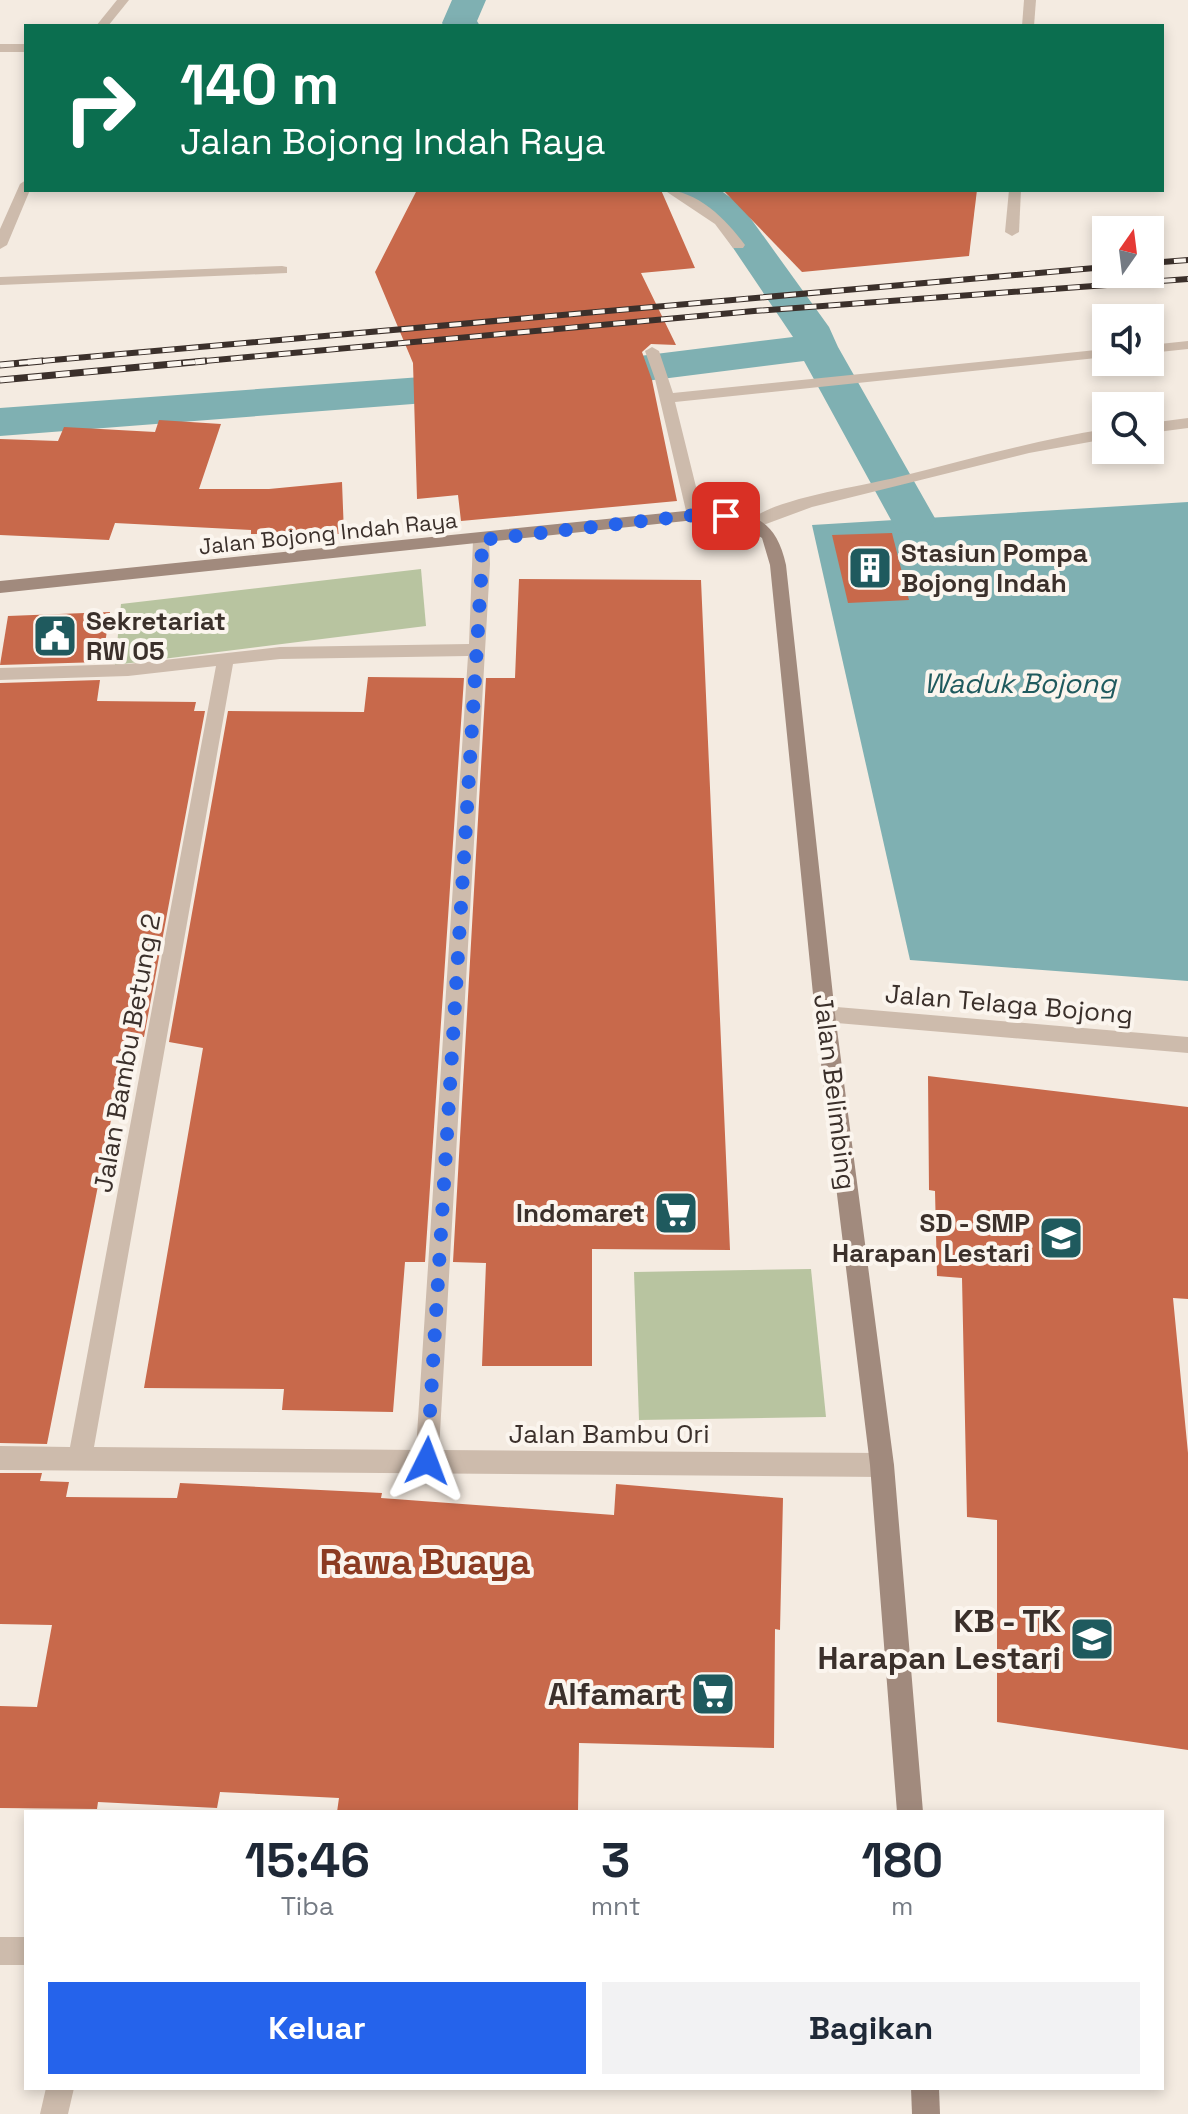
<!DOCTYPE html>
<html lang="id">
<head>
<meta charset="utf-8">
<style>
  :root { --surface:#fff; --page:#f2f2f3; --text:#1f2937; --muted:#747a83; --accent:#2563eb }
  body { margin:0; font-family:"Space Grotesk",sans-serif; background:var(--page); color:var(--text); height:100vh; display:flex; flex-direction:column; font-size:30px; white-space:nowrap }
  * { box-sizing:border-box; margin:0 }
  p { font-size:26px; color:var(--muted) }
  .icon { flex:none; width:44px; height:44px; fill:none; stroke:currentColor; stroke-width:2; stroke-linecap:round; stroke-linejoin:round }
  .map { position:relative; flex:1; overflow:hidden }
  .details { position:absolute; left:24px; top:1810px; width:1140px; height:280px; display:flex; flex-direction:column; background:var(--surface); border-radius:0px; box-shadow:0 4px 12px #0003 }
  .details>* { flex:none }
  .guide { position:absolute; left:24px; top:24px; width:1140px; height:168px; border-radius:0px; box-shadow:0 4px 12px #0003; background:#0b6e4f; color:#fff; overflow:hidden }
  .needle { width:52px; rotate:14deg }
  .fabs { position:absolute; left:1092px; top:216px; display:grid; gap:16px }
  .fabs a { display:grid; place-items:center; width:72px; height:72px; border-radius:0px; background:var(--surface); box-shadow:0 4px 12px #0003; font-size:40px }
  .pin { position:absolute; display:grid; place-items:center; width:68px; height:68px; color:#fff; margin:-34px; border-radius:16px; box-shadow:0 4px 12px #0006 }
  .me { position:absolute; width:88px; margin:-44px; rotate:3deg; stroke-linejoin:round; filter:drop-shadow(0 0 6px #0008) }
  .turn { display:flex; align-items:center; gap:28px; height:168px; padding:0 24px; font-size:36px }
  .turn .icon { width:104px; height:104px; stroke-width:2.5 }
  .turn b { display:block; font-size:56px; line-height:68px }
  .eta { display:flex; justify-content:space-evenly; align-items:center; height:136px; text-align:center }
  .eta b { font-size:48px; font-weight:800; line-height:56px }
  .cta { display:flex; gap:16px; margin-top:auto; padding:16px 24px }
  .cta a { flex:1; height:92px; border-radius:0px; background:var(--accent); color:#fff; font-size:32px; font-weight:800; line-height:92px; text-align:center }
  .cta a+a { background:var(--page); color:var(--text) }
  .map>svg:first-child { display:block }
  .green { fill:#b8c4a0 }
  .water { fill:#7fb0b2 }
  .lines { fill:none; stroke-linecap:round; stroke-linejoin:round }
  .canal { fill:#7fb0b2; fill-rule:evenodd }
  .building { fill:#c8694b }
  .lane { fill:#cdbbac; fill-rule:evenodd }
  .street { fill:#cdbbac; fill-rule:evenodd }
  .secondary { fill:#a18a7d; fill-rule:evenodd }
  .rail-far1-casing { stroke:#3b302b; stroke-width:6 }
  .rail-casing { stroke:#3b302b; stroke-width:7 }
  .rail-far1 { stroke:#fbf5ee; stroke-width:4; stroke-dasharray:12; stroke-linecap:butt }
  .rail { stroke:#fbf5ee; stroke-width:5; stroke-dasharray:14; stroke-linecap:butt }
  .route { stroke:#2563eb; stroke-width:14; stroke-dasharray:0 25.2 }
  .labels { text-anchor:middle; stroke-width:8; stroke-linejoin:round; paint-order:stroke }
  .far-street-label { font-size:22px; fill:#3b302b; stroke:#fbf5ee }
  .poi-label { font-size:26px; font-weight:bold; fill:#3b302b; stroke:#fbf5ee; text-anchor:start }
  .street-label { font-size:26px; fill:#3b302b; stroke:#fbf5ee }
  .water-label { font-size:28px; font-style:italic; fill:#1f5a5e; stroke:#fbf5ee }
  .near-poi-label { font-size:32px; font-weight:bold; fill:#3b302b; stroke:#fbf5ee; text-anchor:end }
  .near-quarter-label { font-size:36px; font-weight:bold; fill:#8c3b22; stroke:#fbf5ee }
</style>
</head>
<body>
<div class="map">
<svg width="1188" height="2114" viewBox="0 0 1188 2114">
  <rect width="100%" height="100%" fill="#f4ebe1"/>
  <!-- green -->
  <g class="green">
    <path d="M 421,569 L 426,626 L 115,665 L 121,604 Z"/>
    <path d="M 811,1269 L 826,1417 L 639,1420 L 634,1272 Z"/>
  </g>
  <!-- water -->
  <path class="water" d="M 1188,502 L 1188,981 L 910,960 L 812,525 Z"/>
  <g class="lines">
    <!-- canal -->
    <g class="canal">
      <path d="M 452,0 L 486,0 L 477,21 L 480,26 L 444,26 L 442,23 Z"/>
      <path d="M 677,190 L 720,190 L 741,205 L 829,327 L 838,347 L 936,520 L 929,531 L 913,535 L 897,531 L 804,361 L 543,394 L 0,436 L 0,408 L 543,368 L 793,337 L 715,221 L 683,198 Z"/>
    </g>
  </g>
  <!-- building -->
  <g class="building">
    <path d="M 417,190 L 661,190 L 695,268 L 641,273 L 676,345 L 651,344 L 642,352 L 652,380 L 677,501 L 461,521 L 458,495 L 417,499 L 413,363 L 375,272 Z"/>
    <path d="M 723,190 L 977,190 L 969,256 L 802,272 Z"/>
    <path d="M 159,420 L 221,424 L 199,489 L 269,489 L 342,482 L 344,534 L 251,534 L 251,530 L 115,523 L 109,540 L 0,535 L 0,439 L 58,441 L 64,427 L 155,432 Z"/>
    <path d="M 892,533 L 909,600 L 848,603 L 832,535 Z"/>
    <path d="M 519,579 L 701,580 L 730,1250 L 592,1249 L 592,1366 L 482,1366 L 486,1263 L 453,1262 L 486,678 L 515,678 Z"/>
    <path d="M 110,612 L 102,662 L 0,665 L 8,616 Z"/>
    <path d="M 368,677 L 464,678 L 425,1262 L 405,1262 L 393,1412 L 282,1410 L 284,1389 L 144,1388 L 203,1048 L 169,1042 L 228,711 L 364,712 Z"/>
    <path d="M 100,680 L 97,701 L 196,702 L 194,711 L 205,711 L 144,1037 L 128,1034 L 47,1444 L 0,1443 L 0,683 Z"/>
    <path d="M 928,1076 L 1188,1107 L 1188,1299 L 1173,1298 L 1188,1453 L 1188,1750 L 997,1722 L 997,1520 L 967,1517 L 962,1278 L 937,1276 L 935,1191 L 929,1190 Z"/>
    <path d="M 0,1473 L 42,1473 L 40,1481 L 69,1482 L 66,1497 L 177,1498 L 180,1483 L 382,1493 L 381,1498 L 614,1515 L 616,1484 L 783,1498 L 780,1630 L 775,1629 L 774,1748 L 579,1743 L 578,1812 L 337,1812 L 339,1798 L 220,1792 L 217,1808 L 98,1802 L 97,1809 L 0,1808 L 0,1706 L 37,1707 L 52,1625 L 0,1624 Z"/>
  </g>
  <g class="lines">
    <!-- lane -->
    <g class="lane">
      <path d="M 117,0 L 129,0 L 108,26 L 96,26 Z"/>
      <path d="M 1024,0 L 1036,0 L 1034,26 L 1022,26 Z"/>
      <rect x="0" y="44" width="26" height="8"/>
      <path d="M 26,180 L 26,190 L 30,190 L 7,245 L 0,249 L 0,229 L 20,184 Z"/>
      <path d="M 664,190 C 697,190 726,219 745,245 L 743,248 L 733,248 L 715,224 Z"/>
      <path d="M 1009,190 L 1021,190 L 1019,232 L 1012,236 L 1005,232 Z"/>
      <path d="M 282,266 L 287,267 L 287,273 L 0,285 L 0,277 Z"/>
      <path d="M 1188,341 L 1188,349 L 1150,353 L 1150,345 Z"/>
      <path d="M 652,347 L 659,351 L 673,393 L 1106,349 L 1106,357 L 675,402 L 703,515 L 695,520 L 687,515 L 655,379 L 645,351 Z"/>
      <path d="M 1188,418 L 1188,428 L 1150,433 L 1150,423 Z"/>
      <path d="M 1106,429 L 1106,439 L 1029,453 L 812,507 L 755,528 L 747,523 C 768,499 864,486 898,477 C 967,460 1035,440 1106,429 Z"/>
    </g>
    <!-- street -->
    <g class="street">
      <path d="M 481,535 L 489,540 L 490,564 L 439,1450 L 882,1453 L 890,1457 L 894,1465 L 890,1473 L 882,1477 L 0,1470 L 0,1446 L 70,1447 L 216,666 L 128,676 L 0,680 L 0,668 L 128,664 L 280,647 L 469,644 L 473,540 ZM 468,656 L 416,1450 L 94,1447 L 233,664 L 280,659 Z"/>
      <path d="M 825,1006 L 1188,1037 L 1188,1053 L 825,1022 L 818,1020 L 815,1014 L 818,1008 Z"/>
      <rect x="0" y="1937" width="26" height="28"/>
      <path d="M 46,2088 L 74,2088 L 68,2114 L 40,2114 Z"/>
    </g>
    <!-- secondary -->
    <g class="secondary">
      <path d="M 695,510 C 743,510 775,512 786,565 L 835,1014 L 894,1465 L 923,1812 L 897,1812 L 870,1465 L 815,1014 L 770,565 L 762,538 L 740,524 L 695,520 L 0,593 L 0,581 Z"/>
      <path d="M 911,2088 L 939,2088 L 940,2114 L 912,2114 Z"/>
    </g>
    <!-- rail-far1 casing -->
    <g class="rail-far1-casing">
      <g id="rail-far1">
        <path d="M 1150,263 L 1188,260"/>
        <path d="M 19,363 L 1106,267"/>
        <path d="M 183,363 L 754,311 L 1188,279"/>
      </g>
    </g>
    <!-- rail casing -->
    <g class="rail-casing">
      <g id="rail">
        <path d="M 0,365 L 42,361"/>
        <path d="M 0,380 L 205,361"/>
      </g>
    </g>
    <!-- rail-far1 -->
    <use href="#rail-far1" class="rail-far1"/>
    <!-- rail -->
    <use href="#rail" class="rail"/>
  </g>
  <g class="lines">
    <!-- route -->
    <path class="route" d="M 427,1461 L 482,564 L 481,540 L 695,515 L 726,516"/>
  </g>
  <!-- icons -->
  <defs>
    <g id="building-square" transform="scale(2.3)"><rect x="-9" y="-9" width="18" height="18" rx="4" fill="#1f5a5e" stroke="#fbf5ee"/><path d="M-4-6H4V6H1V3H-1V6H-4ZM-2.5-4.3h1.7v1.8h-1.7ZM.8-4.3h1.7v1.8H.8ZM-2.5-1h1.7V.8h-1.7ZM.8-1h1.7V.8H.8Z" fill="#fff"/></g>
    <g id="civic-square" transform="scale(2.3)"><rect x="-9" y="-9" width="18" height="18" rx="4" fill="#1f5a5e" stroke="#fbf5ee"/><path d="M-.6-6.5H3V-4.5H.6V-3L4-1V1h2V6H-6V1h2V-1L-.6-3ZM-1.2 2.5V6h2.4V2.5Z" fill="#fff"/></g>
    <g id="supermarket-square" transform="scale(2.3)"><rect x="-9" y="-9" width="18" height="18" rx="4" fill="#1f5a5e" stroke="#fbf5ee"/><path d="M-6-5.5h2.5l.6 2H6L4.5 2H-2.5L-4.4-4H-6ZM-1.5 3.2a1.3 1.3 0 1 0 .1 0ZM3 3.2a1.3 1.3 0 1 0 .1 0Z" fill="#fff"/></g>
    <g id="school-square" transform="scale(2.3)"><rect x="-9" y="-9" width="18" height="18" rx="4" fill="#1f5a5e" stroke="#fbf5ee"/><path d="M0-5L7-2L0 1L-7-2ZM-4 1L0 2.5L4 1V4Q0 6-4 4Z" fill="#fff"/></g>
  </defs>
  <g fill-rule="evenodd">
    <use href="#building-square" x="870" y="568"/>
    <use href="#civic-square" x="55" y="636"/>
    <use href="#supermarket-square" x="676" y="1213"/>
    <use href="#school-square" x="1061" y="1238"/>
    <use href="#school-square" x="1092" y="1639"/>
    <use href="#supermarket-square" x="713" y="1694"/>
  </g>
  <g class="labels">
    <!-- far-street labels -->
    <g class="far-street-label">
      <text transform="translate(328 533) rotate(-6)" y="8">Jalan Bojong Indah Raya</text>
    </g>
    <!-- poi labels -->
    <g class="poi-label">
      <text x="901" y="562">Stasiun Pompa<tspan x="901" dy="30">Bojong Indah</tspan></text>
      <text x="86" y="630">Sekretariat<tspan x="86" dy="30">RW 05</tspan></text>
      <text x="645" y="1222" text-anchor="end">Indomaret</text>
      <text x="1030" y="1232" text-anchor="end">SD - SMP<tspan x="1030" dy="30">Harapan Lestari</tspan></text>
    </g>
    <!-- street labels -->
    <g class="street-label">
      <text transform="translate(1009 1004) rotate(5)" y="9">Jalan Telaga Bojong</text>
      <text transform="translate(127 1053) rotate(-80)" y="9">Jalan Bambu Betung 2</text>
      <text transform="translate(835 1092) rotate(83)" y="9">Jalan Belimbing</text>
      <text x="609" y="1443">Jalan Bambu Ori</text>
    </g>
    <!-- water labels -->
    <g class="water-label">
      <text x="1020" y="693">Waduk Bojong</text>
    </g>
    <!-- near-poi labels -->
    <g class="near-poi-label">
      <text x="1061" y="1632">KB - TK<tspan x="1061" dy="37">Harapan Lestari</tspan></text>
      <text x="682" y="1705">Alfamart</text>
    </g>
    <!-- near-quarter labels -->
    <g class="near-quarter-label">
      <text x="425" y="1574">Rawa Buaya</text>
    </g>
  </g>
</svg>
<div class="fabs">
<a><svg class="needle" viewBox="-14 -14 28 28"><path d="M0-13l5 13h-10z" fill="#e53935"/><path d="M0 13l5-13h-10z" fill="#747a83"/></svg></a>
<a><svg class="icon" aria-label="sound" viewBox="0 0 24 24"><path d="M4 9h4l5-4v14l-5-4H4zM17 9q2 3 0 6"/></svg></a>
<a><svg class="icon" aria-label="search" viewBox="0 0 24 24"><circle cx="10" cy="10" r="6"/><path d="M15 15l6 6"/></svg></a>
</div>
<div class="pin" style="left:726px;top:516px;background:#d93025"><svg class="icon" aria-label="arrive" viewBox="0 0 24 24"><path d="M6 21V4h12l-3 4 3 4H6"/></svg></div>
<svg class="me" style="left:427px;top:1461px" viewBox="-20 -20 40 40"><path d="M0-17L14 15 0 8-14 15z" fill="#2563eb" stroke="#fff" stroke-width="4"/></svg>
<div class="guide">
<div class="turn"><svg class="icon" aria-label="right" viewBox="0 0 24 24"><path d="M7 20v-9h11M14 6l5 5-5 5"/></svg><div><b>140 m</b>Jalan Bojong Indah Raya</div></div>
</div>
<section class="details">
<div class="eta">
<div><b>15:46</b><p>Tiba</p></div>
<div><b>3</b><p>mnt</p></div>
<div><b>180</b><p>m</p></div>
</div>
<div class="cta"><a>Keluar</a><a>Bagikan</a></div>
</section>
</div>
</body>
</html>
